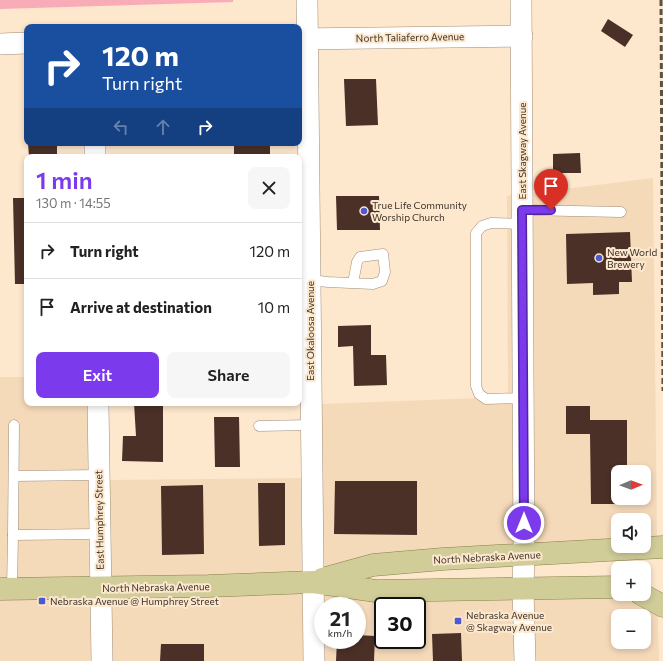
<!DOCTYPE html>
<html lang="en">
<head>
<meta charset="utf-8">
<style>
  :root { --surface:#fff; --page:#f6f6f6; --text:#222; --muted:#767676; --line:#e0e0e0; --accent:#7c3aed }
  body { margin:0; font-family:Commissioner,sans-serif; background:var(--page); color:var(--text); height:100vh; display:flex; flex-direction:column; font-size:15px; white-space:nowrap }
  * { box-sizing:border-box; margin:0 }
  p { font-size:13px; color:var(--muted) }
  .icon { flex:none; width:22px; height:22px; fill:none; stroke:currentColor; stroke-width:2; stroke-linecap:round; stroke-linejoin:round }
  .map { position:relative; flex:1; overflow:hidden }
  .panel { position:absolute; left:24px; top:154px; width:278px; height:252px; display:flex; flex-direction:column; background:var(--surface); border-radius:8px; box-shadow:0 2px 6px #0003 }
  .panel>* { flex:none }
  .hud { position:absolute; left:24px; top:24px; width:278px; height:122px; border-radius:8px; box-shadow:0 2px 6px #0003; background:#1a4fa0; color:#fff; overflow:hidden }
  .needle { width:26px; rotate:89deg }
  .buttons { position:absolute; left:611px; top:465px; display:grid; gap:8px }
  .buttons a { display:grid; place-items:center; width:40px; height:40px; border-radius:8px; background:var(--surface); box-shadow:0 2px 6px #0003; font-size:20px }
  .speed { position:absolute; left:314px; top:597px; display:flex; gap:8px; font-size:20px; font-weight:700; text-align:center }
  .speed>* { display:grid; place-content:center; width:52px; height:52px; border-radius:50%; background:var(--surface); box-shadow:0 2px 6px #0003; line-height:1 }
  .speed small { font-size:10px; font-weight:400 }
  .speed .limit { border:2px solid #111; border-radius:6px; background:#fff; color:#111 }
  .pin { position:absolute; display:grid; place-items:center; width:34px; height:34px; color:#fff; margin:-41px -17px; border-radius:50% 50% 50% 0; rotate:-45deg; box-shadow:0 0 4px #0007 }
  .pin .icon { rotate:45deg }
  .me { position:absolute; width:44px; margin:-22px; rotate:0deg; stroke-linejoin:round; filter:drop-shadow(0 0 3px #0008) }
  .turn { display:flex; align-items:center; gap:14px; height:84px; padding:0 12px; font-size:18px }
  .turn .icon { width:52px; height:52px; stroke-width:2.5 }
  .turn b { display:block; font-size:28px; line-height:34px }
  .lanes { display:flex; align-items:center; height:38px; padding:0 12px; background:#0003; justify-content:center; gap:20px; direction:ltr }
  .lanes .off { opacity:.35 }
  .round { display:grid; place-items:center; flex:none; width:42px; height:42px; border-radius:8px; background:var(--page) }
  .head { display:flex; align-items:center; justify-content:space-between; height:68px; padding:0 12px }
  h1 { font-size:24px; font-weight:600; line-height:30px; color:var(--accent) }
  .action { display:flex; gap:8px; margin-top:auto; padding:8px 12px }
  .action a { flex:1; height:46px; border-radius:8px; background:var(--accent); color:#fff; font-size:16px; font-weight:600; line-height:46px; text-align:center }
  .action a+a { background:var(--page); color:var(--text) }
  ul { padding:0; list-style:none }
  li { display:flex; align-items:center; gap:12px; height:56px; padding:0 12px; border-top:1px solid var(--line) }
  li div { flex:1 }
  li b { display:block; font-size:15px }
  li em { font-style:normal }
  .map>svg:first-child { display:block }
  .built { fill:#f5daba; fill-rule:evenodd }
  .green { fill:#f8acb8 }
  .building { fill:#4a3027 }
  .lines { fill:none; stroke-linecap:round; stroke-linejoin:round }
  .service-casing { stroke:#a18d75; stroke-width:11 }
  .minor-casing { stroke:#a18d75; stroke-width:22 }
  .primary-casing { stroke:#898146; stroke-width:23 }
  .service { stroke:#fff; stroke-width:10 }
  .minor { stroke:#fff; stroke-width:21 }
  .primary { stroke:#d1cd99; stroke-width:22 }
  .rail { stroke:#5b5144; stroke-width:3; stroke-dasharray:6 3; stroke-linecap:butt }
  .route-casing { stroke:#51269a; stroke-width:10 }
  .route { stroke:#7c3aed; stroke-width:7 }
  .poi-dot { fill:#4d59cf; stroke:#fde7cd; stroke-width:1.5 }
  .labels { text-anchor:middle; stroke-width:4; stroke-linejoin:round; paint-order:stroke }
  .street-label { font-size:10px; fill:#3c342a; stroke:#fde7cd }
  .poi-label { font-size:10px; fill:#3c342a; stroke:#fde7cd; text-anchor:start }
</style>
</head>
<body>
<div class="map">
<svg width="663" height="661" viewBox="0 0 663 661">
  <rect width="100%" height="100%" fill="#fde7cd"/>
  <!-- built -->
  <g class="built">
    <path d="M 653,178 L 657,538 L 644,539 L 644,520 L 618,520 L 618,540 L 535,544 L 533,193 ZM 618,472 L 644,472 L 644,498 L 618,498 Z"/>
    <path d="M 512,195 L 514,546 L 323,569 L 321,404 L 508,397 L 507,196 Z"/>
    <path d="M 0,377 L 27,377 L 27,403 L 88,403 L 89,579 L 0,580 Z"/>
    <path d="M 301,478 L 302,573 L 110,579 L 109,480 Z"/>
    <path d="M 302,591 L 304,661 L 112,661 L 111,597 Z"/>
    <path d="M 323,593 L 513,598 L 515,661 L 325,661 L 324,640 L 357,640 L 357,606 L 324,606 ZM 383,606 L 417,606 L 417,640 L 383,640 Z"/>
    <path d="M 622,596 L 644,606 L 658,615 L 659,661 L 536,661 L 533,598 ZM 618,616 L 644,616 L 644,642 L 618,642 Z"/>
    <path d="M 90,597 L 91,661 L 0,661 L 0,599 Z"/>
  </g>
  <!-- green -->
  <path class="green" d="M 0,0 L 233,0 L 233,2 L 0,9 Z"/>
  <!-- building -->
  <g class="building">
    <path d="M 608,19 L 633,35 L 625,47 L 601,31 Z"/>
    <path d="M 344,79 L 376,79 L 378,125 L 346,126 Z"/>
    <path d="M 28,143 L 57,143 L 57,157 L 29,157 Z"/>
    <rect x="234" y="143" width="36" height="14"/>
    <path d="M 580,153 L 581,173 L 553,173 L 553,154 Z"/>
    <path d="M 336,196 L 379,196 L 380,230 L 337,230 Z"/>
    <path d="M 13,198 L 27,198 L 27,284 L 15,284 Z"/>
    <path d="M 630,232 L 632,282 L 619,282 L 619,294 L 593,295 L 593,283 L 567,284 L 566,234 Z"/>
    <path d="M 371,325 L 371,355 L 386,355 L 387,385 L 354,386 L 353,346 L 338,347 L 338,326 Z"/>
    <path d="M 134,403 L 163,403 L 163,462 L 122,461 L 123,436 L 136,436 Z"/>
    <path d="M 566,406 L 590,406 L 590,420 L 627,420 L 627,472 L 618,472 L 618,498 L 627,498 L 627,504 L 591,504 L 590,434 L 566,434 Z"/>
    <path d="M 214,417 L 239,417 L 240,467 L 215,467 Z"/>
    <path d="M 335,481 L 417,481 L 417,535 L 334,534 Z"/>
    <path d="M 258,483 L 285,483 L 285,545 L 259,546 Z"/>
    <path d="M 203,485 L 204,554 L 162,555 L 161,486 Z"/>
    <path d="M 461,633 L 462,661 L 433,661 L 432,634 Z"/>
    <path d="M 357,635 L 375,636 L 374,661 L 336,661 L 337,640 L 357,640 Z"/>
    <path d="M 161,644 L 204,644 L 204,661 L 160,661 Z"/>
  </g>
  <g class="lines">
    <!-- service casing -->
    <g class="service-casing">
      <g id="service">
        <path d="M 523,210 L 621,212"/>
        <path d="M 522,224 L 491,223 L 482,226 L 476,233 L 476,386 L 479,394 L 486,399 L 523,398"/>
        <path d="M 310,280 L 328,282 L 373,284 L 382,281 L 385,272 L 383,254 L 360,257 L 357,262 L 353,283"/>
        <path d="M 259,426 L 311,425"/>
        <path d="M 14,476 L 99,475"/>
        <path d="M 13,535 L 14,425"/>
        <path d="M 12,589 L 13,535 L 99,534"/>
      </g>
    </g>
    <!-- minor casing -->
    <g class="minor-casing">
      <g id="minor">
        <path d="M 307,0 L 314,661"/>
        <path d="M 521,0 L 524,554 L 523,589 L 525,661"/>
        <path d="M 299,39 L 522,36"/>
        <path d="M 0,44 L 27,43"/>
        <path d="M 95,143 L 95,157"/>
        <path d="M 98,403 L 102,661"/>
      </g>
    </g>
    <!-- primary casing -->
    <g class="primary-casing">
      <g id="primary">
        <path d="M 322,579 L 373,565 L 443,559 L 663,547"/>
        <path d="M 0,589 L 208,586 L 313,582 L 376,591 L 618,587"/>
        <path d="M 641,594 L 663,606"/>
      </g>
    </g>
    <!-- service -->
    <use href="#service" class="service"/>
    <!-- minor -->
    <use href="#minor" class="minor"/>
    <!-- primary -->
    <use href="#primary" class="primary"/>
    <!-- rail -->
    <path class="rail" d="M 661,0 L 663,391"/>
  </g>
  <g class="lines">
    <!-- route casing -->
    <g class="route-casing">
      <path id="route" d="M 524,523 L 522,210 L 551,210"/>
    </g>
    <!-- route -->
    <use href="#route" class="route"/>
  </g>
  <!-- markers -->
  <g class="poi-dot">
    <circle cx="364" cy="211" r="4"/>
    <circle cx="599" cy="258" r="4"/>
    <rect x="38" y="597" width="8" height="8" rx="2"/>
    <rect x="454" y="617" width="8" height="8" rx="2"/>
  </g>
  <g class="labels">
    <!-- street labels -->
    <g class="street-label">
      <text transform="translate(410 37) rotate(-1)" y="4">North Taliaferro Avenue</text>
      <text transform="translate(522 151) rotate(-90)" y="4">East Skagway Avenue</text>
      <text transform="translate(310 331) rotate(-90)" y="4">East Okaloosa Avenue</text>
      <text transform="translate(99 520) rotate(-91)" y="4">East Humphrey Street</text>
      <text transform="translate(487 557) rotate(-3)" y="4">North Nebraska Avenue</text>
      <text transform="translate(156 587) rotate(-1)" y="4">North Nebraska Avenue</text>
    </g>
    <!-- poi labels -->
    <g class="poi-label">
      <text x="372" y="209">True Life Community<tspan x="372" dy="12">Worship Church</tspan></text>
      <text x="607" y="256">New World<tspan x="607" dy="12">Brewery</tspan></text>
      <text x="50" y="605">Nebraska Avenue @ Humphrey Street</text>
      <text x="466" y="619">Nebraska Avenue<tspan x="466" dy="12">@ Skagway Avenue</tspan></text>
    </g>
  </g>
</svg>
<div class="buttons">
<a><svg class="needle" viewBox="-14 -14 28 28"><path d="M0-13l5 13h-10z" fill="#e53935"/><path d="M0 13l5-13h-10z" fill="#767676"/></svg></a>
<a><svg class="icon" aria-label="sound" viewBox="0 0 24 24"><path d="M4 9h4l5-4v14l-5-4H4zM17 9q2 3 0 6"/></svg></a>
<a>+</a>
<a>−</a>
</div>
<div class="speed"><div>21<small>km/h</small></div><div class="limit">30</div></div>
<div class="pin" style="left:551px;top:210px;background:#d93025"><svg class="icon" aria-label="arrive" viewBox="0 0 24 24"><path d="M6 21V4h12l-3 4 3 4H6"/></svg></div>
<svg class="me" style="left:524px;top:523px" viewBox="-20 -20 40 40"><circle r="17" fill="#7c3aed" stroke="#fff" stroke-width="3"/><path d="M0-11L8 9 0 5-8 9z" fill="#fff"/></svg>
<div class="hud">
<div class="turn"><svg class="icon" aria-label="right" viewBox="0 0 24 24"><path d="M7 20v-9h11M14 6l5 5-5 5"/></svg><div><b>120 m</b>Turn right</div></div>
<div class="lanes"><svg class="icon off" aria-label="left" viewBox="0 0 24 24"><path d="M17 20v-9H6M10 6l-5 5 5 5"/></svg><svg class="icon off" aria-label="ahead" viewBox="0 0 24 24"><path d="M12 20V5M6 11l6-6 6 6"/></svg><svg class="icon" aria-label="right" viewBox="0 0 24 24"><path d="M7 20v-9h11M14 6l5 5-5 5"/></svg></div>
</div>
<section class="panel">
<div class="head"><div><h1>1 min</h1><p>130 m · 14:55</p></div><a class="round"><svg class="icon" aria-label="close" viewBox="0 0 24 24"><path d="M6 6l12 12M18 6L6 18"/></svg></a></div>
<ul>
<li><svg class="icon" aria-label="right" viewBox="0 0 24 24"><path d="M7 20v-9h11M14 6l5 5-5 5"/></svg><div><b>Turn right</b></div><em>120 m</em></li>
<li><svg class="icon" aria-label="arrive" viewBox="0 0 24 24"><path d="M6 21V4h12l-3 4 3 4H6"/></svg><div><b>Arrive at destination</b></div><em>10 m</em></li>
</ul>
<div class="action"><a>Exit</a><a>Share</a></div>
</section>
</div>
</body>
</html>
